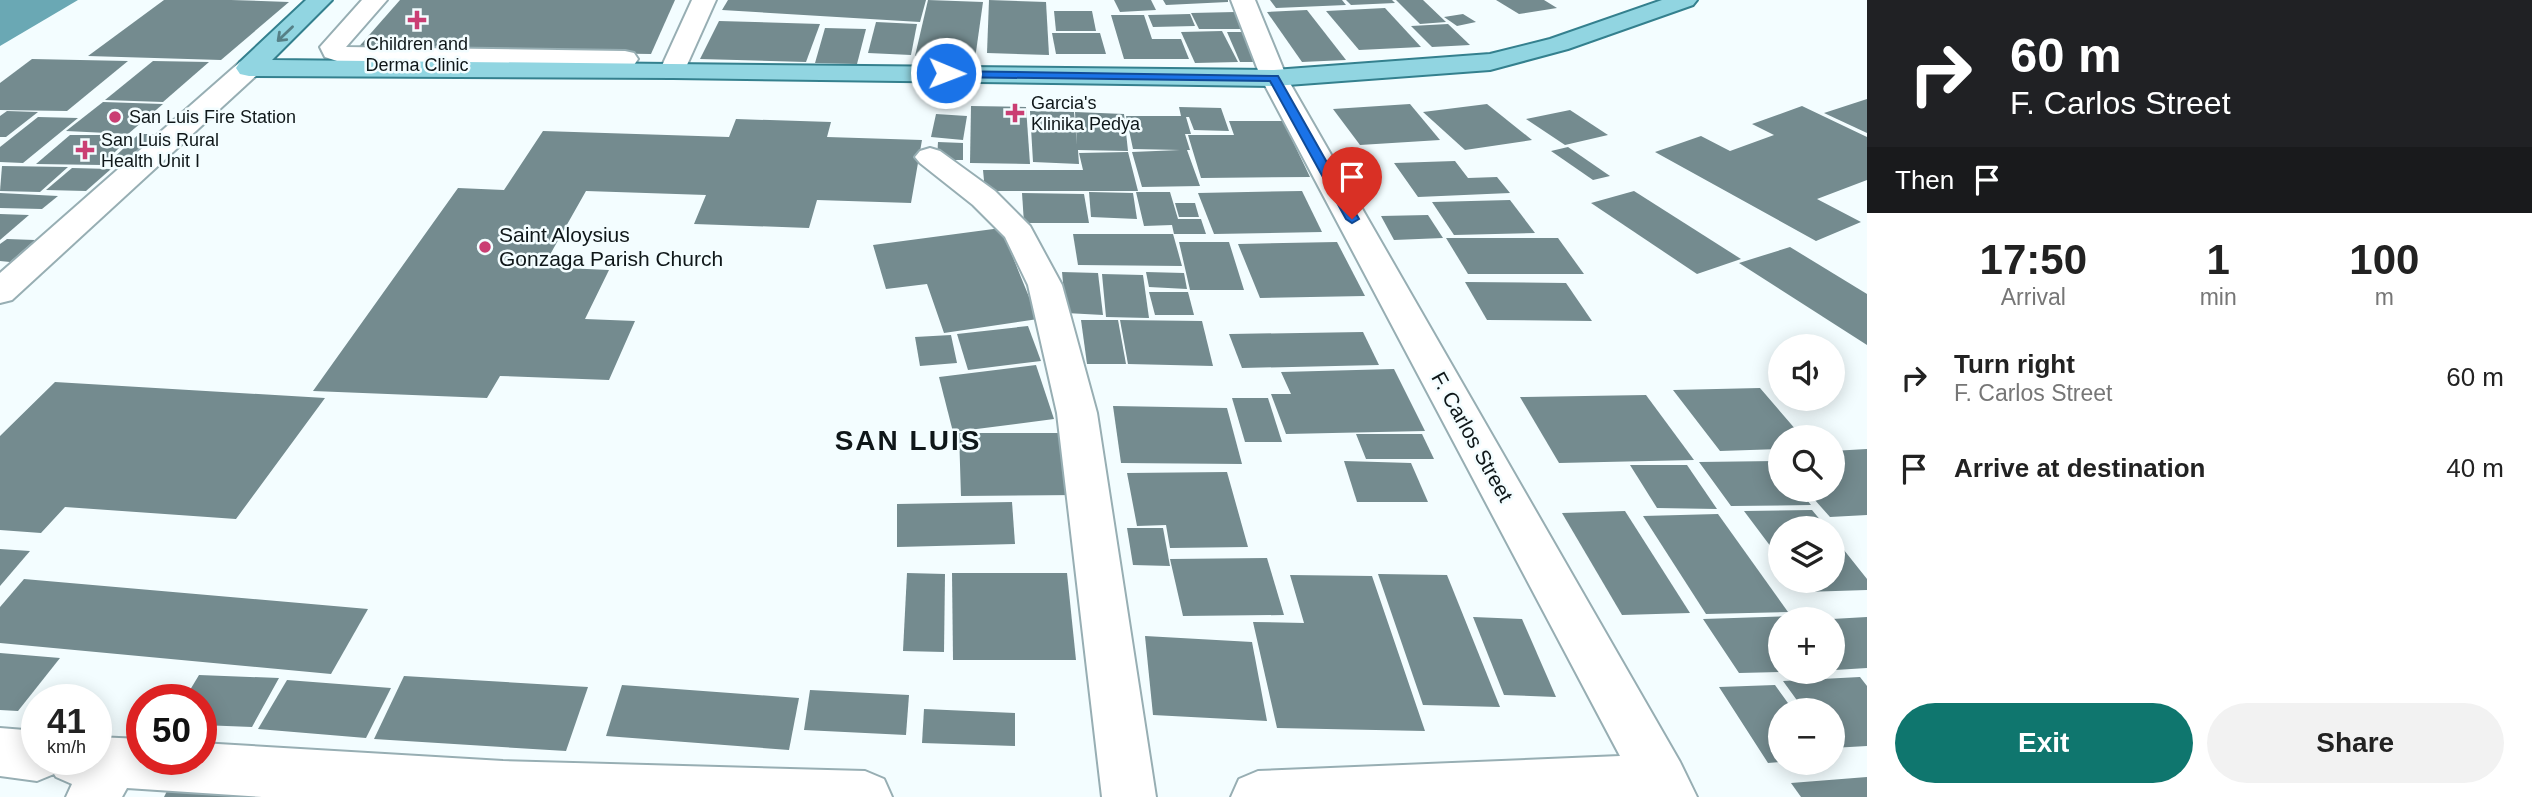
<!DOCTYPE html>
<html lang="en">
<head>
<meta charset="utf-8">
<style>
  :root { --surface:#fff; --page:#f2f2f2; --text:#222; --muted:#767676; --accent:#0f766e }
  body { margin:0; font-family:Arial,sans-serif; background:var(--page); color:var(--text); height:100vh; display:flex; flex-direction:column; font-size:26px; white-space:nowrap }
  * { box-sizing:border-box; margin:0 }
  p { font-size:23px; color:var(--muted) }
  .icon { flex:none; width:38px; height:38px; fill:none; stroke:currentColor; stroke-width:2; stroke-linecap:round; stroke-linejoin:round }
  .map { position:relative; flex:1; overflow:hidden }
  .side { display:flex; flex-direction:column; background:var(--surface); width:665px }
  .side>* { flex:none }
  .top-card { background:#202124; color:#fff; overflow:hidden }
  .controls { position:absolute; left:1768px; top:334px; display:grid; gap:14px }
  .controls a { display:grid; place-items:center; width:77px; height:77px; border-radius:50%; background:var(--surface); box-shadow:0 4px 18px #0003; font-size:35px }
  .speed { position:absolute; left:21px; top:684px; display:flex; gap:14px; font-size:35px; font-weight:700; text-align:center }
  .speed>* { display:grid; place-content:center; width:91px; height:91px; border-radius:50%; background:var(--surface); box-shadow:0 4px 18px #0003; line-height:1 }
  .speed small { font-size:18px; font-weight:400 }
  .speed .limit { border:10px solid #d22; background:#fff; color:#111 }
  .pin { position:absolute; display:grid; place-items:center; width:60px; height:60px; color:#fff; margin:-72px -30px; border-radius:50% 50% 50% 0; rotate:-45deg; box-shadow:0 0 7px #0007 }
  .pin .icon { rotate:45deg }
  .me { position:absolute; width:77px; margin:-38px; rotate:91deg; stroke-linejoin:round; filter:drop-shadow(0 0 5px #0008) }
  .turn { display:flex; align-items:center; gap:24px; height:147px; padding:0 28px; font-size:32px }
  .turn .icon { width:91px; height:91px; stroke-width:2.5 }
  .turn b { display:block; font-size:49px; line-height:60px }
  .then { display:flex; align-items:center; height:66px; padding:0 28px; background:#0003; gap:14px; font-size:26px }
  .eta { display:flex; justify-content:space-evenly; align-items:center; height:119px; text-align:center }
  .eta b { font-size:42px; font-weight:800; line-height:49px }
  .cta { display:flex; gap:14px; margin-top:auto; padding:14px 28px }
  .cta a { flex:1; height:80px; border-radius:42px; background:var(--accent); color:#fff; font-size:28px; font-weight:800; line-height:80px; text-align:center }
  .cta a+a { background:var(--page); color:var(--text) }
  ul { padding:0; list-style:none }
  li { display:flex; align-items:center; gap:21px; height:91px; padding:0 28px }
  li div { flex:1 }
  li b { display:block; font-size:26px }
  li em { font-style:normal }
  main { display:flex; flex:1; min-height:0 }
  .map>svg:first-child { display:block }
  .water { fill:#6aa8b4 }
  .building { fill:#748b8f }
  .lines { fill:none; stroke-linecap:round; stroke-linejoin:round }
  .minor-casing { stroke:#97aeb3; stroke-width:4 }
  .major-casing { stroke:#34808e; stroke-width:4 }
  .minor { fill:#fff; fill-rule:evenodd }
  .major { fill:#91d5e1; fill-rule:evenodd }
  .oneway { stroke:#568087 }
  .route { fill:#1a73e8; stroke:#114b97; stroke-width:2 }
  .poi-dot { fill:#ca3e73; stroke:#f3fdff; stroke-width:2.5 }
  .labels { text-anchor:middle; stroke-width:5; stroke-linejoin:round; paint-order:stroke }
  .far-poi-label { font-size:18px; fill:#0f1719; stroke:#f3fdff; text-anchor:start }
  .poi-label { font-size:21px; fill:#0f1719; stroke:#f3fdff; text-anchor:start }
  .street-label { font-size:21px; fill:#0f1719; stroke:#f3fdff }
  .district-label { font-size:28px; font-weight:bold; letter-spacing:2px; fill:#0f1719; stroke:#f3fdff }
</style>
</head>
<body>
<main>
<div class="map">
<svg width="1867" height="797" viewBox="0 0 1867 797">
  <rect width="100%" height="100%" fill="#f3fdff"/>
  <!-- water -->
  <path class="water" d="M 0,0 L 78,0 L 0,46 Z"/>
  <!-- building -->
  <g class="building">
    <path d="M 164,0 L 231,0 L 289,2 L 221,60 L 88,56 Z"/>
    <path d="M 400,0 L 675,0 L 651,54 L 356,50 Z"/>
    <path d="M 728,0 L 926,0 L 920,22 L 722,10 Z"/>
    <path d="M 928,0 L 983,2 L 975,59 L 915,56 Z"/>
    <path d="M 989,0 L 1046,2 L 1049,55 L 987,53 Z"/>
    <path d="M 1114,0 L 1151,0 L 1156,10 L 1120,12 Z"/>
    <path d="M 1163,0 L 1228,0 L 1228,2 L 1166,5 Z"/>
    <path d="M 1270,0 L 1342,0 L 1346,5 L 1276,8 Z"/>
    <path d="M 1346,0 L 1392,0 L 1395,3 L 1351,5 Z"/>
    <path d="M 1396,0 L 1423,0 L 1446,22 L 1420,24 Z"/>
    <path d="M 1496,0 L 1544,0 L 1557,8 L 1519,14 Z"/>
    <path d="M 1385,8 L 1421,47 L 1359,50 L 1326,11 Z"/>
    <path d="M 1307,10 L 1346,60 L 1302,62 L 1267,12 Z"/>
    <path d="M 1054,11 L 1092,11 L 1096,31 L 1056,31 Z"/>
    <path d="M 1235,12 L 1244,29 L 1199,29 L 1191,13 Z"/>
    <path d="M 1190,14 L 1195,26 L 1153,27 L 1148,15 Z"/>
    <path d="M 1463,14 L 1476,22 L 1457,26 L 1444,17 Z"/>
    <path d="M 1111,15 L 1144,15 L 1152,39 L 1181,39 L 1189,59 L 1124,59 Z"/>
    <path d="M 719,21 L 820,24 L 806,62 L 700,59 Z"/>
    <path d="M 876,22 L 917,24 L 911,55 L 868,53 Z"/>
    <path d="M 1448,24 L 1470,45 L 1432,47 L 1411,26 Z"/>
    <path d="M 825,28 L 866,29 L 857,64 L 815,63 Z"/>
    <path d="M 1222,31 L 1238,62 L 1195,63 L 1181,32 Z"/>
    <path d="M 1227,32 L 1252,32 L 1267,62 L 1240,62 Z"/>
    <path d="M 1052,33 L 1100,33 L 1106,54 L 1056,54 Z"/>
    <path d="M 32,59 L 128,61 L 67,111 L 0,110 L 0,83 Z"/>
    <path d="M 153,61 L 209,62 L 163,102 L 105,100 Z"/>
    <path d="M 1867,99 L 1867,133 L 1824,113 Z"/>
    <path d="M 103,102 L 163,104 L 128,134 L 66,131 Z"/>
    <path d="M 1410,104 L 1440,140 L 1360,145 L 1333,109 Z"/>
    <path d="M 1487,104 L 1532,140 L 1465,150 L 1423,112 Z"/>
    <path d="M 971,106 L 1026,107 L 1030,164 L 970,163 Z"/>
    <path d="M 1802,106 L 1867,137 L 1867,180 L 1817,199 L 1861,222 L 1816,241 L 1655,152 L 1701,136 L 1730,151 L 1774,135 L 1752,124 Z"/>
    <path d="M 1179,107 L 1221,108 L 1229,131 L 1194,130 L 1189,117 L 1186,117 L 1191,134 L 1185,134 L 1190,150 L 1187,150 L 1200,186 L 1142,187 L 1132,152 L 1180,150 L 1133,149 L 1126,116 L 1181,116 Z"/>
    <path d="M 1570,110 L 1608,135 L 1565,145 L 1526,119 Z"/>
    <path d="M 7,111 L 38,112 L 6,137 L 0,137 L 0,116 Z"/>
    <path d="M 1030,111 L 1074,112 L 1077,145 L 1075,112 L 1124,114 L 1128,151 L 1078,150 L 1079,164 L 1033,162 Z"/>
    <path d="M 936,114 L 967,116 L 963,140 L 931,137 Z"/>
    <path d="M 38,117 L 78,118 L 23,163 L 0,162 L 0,147 Z"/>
    <path d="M 736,119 L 831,122 L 827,137 L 922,140 L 911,203 L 817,200 L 809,228 L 694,224 L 706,195 L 586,191 L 543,267 L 609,270 L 585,319 L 635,321 L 609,380 L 500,376 L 487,398 L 313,391 L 458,188 L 504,190 L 543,131 L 729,137 Z"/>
    <path d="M 1229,121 L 1283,121 L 1310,177 L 1201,178 L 1188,135 L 1234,135 Z"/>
    <path d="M 139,134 L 158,134 L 127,164 L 108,163 Z"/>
    <path d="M 70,135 L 132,135 L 102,165 L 36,164 Z"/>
    <path d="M 938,142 L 963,143 L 963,160 L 937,160 Z"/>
    <path d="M 1568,147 L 1610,176 L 1593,180 L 1551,151 Z"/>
    <path d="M 1128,152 L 1138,191 L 985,191 L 983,170 L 1083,170 L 1079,153 Z"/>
    <path d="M 1455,161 L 1468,178 L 1497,177 L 1510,193 L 1418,197 L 1394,163 Z"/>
    <path d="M 2,166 L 68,167 L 40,192 L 0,191 Z"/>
    <path d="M 72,168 L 111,169 L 86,191 L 46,190 Z"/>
    <path d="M 1302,191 L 1322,232 L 1214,234 L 1198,193 Z"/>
    <path d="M 1634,191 L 1741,259 L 1697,274 L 1591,203 Z"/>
    <path d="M 1089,192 L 1133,193 L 1137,219 L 1091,217 Z"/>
    <path d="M 1136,192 L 1170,192 L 1178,219 L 1201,219 L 1206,234 L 1174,234 L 1172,225 L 1144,226 Z"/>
    <path d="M 0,193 L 58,196 L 42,209 L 0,208 Z"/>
    <path d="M 1022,193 L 1084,194 L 1089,223 L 1024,223 Z"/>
    <path d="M 1510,200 L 1535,233 L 1454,235 L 1432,202 Z"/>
    <path d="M 1175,203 L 1195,203 L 1199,217 L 1179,217 Z"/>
    <path d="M 0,214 L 29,215 L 0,240 Z"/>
    <path d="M 1428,215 L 1443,238 L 1394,240 L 1381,216 Z"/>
    <path d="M 1001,228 L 1038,319 L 944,333 L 927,284 L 886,289 L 873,245 Z"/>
    <path d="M 1073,234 L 1173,234 L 1182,266 L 1078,265 Z"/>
    <path d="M 1446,238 L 1558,238 L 1584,274 L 1468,274 Z"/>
    <path d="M 7,239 L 35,240 L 10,262 L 0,261 L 0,244 Z"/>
    <path d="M 1179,242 L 1229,242 L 1244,290 L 1190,290 Z"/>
    <path d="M 1337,242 L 1365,296 L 1260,298 L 1238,244 Z"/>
    <path d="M 1790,247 L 1867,294 L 1867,345 L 1739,263 Z"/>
    <path d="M 1062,272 L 1098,273 L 1103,315 L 1066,313 Z"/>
    <path d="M 1146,272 L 1184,273 L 1187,289 L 1149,287 Z"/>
    <path d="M 1102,274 L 1143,275 L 1149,318 L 1106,317 Z"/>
    <path d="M 1465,282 L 1566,283 L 1592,321 L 1487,320 Z"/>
    <path d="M 1149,292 L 1188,292 L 1194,315 L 1155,315 Z"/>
    <path d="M 1081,320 L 1118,320 L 1126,364 L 1087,364 Z"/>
    <path d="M 1120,320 L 1202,321 L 1213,366 L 1128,364 Z"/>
    <path d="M 1028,326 L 1041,361 L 968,370 L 957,334 Z"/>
    <path d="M 1363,332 L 1379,365 L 1242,368 L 1229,334 Z"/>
    <path d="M 951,335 L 957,363 L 920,366 L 915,337 Z"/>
    <path d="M 1036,365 L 1054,419 L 953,432 L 939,377 Z"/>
    <path d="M 1394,369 L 1425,431 L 1286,434 L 1271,394 L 1291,394 L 1281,372 Z"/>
    <path d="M 55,382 L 325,398 L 236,519 L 65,507 L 41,533 L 0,530 L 0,436 Z"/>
    <path d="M 1760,388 L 1803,438 L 1780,438 L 1780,449 L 1720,451 L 1673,390 Z"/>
    <path d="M 1646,395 L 1694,460 L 1559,463 L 1520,397 Z"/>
    <path d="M 1232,398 L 1268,398 L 1282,442 L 1245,442 Z"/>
    <path d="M 1113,406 L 1227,408 L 1242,464 L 1121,463 Z"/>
    <path d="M 959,433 L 1068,433 L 1078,495 L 961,496 Z"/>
    <path d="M 1356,434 L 1422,434 L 1434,459 L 1366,459 Z"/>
    <path d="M 1867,449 L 1867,515 L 1830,517 L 1806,490 L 1832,490 L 1832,457 L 1835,457 L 1832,451 Z"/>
    <path d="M 1344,461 L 1411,463 L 1428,502 L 1357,502 Z"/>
    <path d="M 1776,461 L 1780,465 L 1780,490 L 1799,490 L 1811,505 L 1731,506 L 1699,462 Z"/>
    <path d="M 1630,465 L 1687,465 L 1717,509 L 1657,508 Z"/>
    <path d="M 1227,472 L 1248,547 L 1170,548 L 1166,525 L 1137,526 L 1127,473 Z"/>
    <path d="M 1012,502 L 1015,544 L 897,547 L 897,504 Z"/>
    <path d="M 1812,510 L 1827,528 L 1780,528 L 1780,559 L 1744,511 Z"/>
    <path d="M 1625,511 L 1690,613 L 1622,615 L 1562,513 Z"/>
    <path d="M 1718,514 L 1788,612 L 1706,614 L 1643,516 Z"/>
    <path d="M 1127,528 L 1163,528 L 1170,566 L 1133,565 Z"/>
    <path d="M 1832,535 L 1867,579 L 1867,590 L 1804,592 L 1796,581 L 1832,581 Z"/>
    <path d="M 0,549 L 30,551 L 0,586 Z"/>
    <path d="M 1267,558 L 1284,615 L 1183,616 L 1170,559 Z"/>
    <path d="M 907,573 L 945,574 L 944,652 L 903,651 Z"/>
    <path d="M 952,573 L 1067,573 L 1076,660 L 953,660 Z"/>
    <path d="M 1378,574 L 1447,575 L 1500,707 L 1423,705 Z"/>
    <path d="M 1290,575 L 1372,576 L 1425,731 L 1277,728 L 1253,622 L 1304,623 Z"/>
    <path d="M 24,579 L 368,609 L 331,674 L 0,643 L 0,607 Z"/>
    <path d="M 1792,616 L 1795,620 L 1780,620 L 1780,672 L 1739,673 L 1703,619 Z"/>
    <path d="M 1473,617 L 1522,619 L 1556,697 L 1504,695 Z"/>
    <path d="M 1867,617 L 1867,668 L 1835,670 L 1832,667 L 1832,619 Z"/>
    <path d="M 1145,636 L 1252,642 L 1267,721 L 1153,715 Z"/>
    <path d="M 0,653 L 60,658 L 18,711 L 0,710 Z"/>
    <path d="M 199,675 L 279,678 L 252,727 L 201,725 L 201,700 L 184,700 Z"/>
    <path d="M 404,676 L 588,687 L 566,751 L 374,739 Z"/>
    <path d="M 1860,677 L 1867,686 L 1867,746 L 1832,748 L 1832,710 L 1804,710 L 1783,681 Z"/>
    <path d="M 287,680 L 391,688 L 366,738 L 258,729 Z"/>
    <path d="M 622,685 L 799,698 L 789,750 L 606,736 Z"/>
    <path d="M 1775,685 L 1793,710 L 1780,710 L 1780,762 L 1768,763 L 1719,687 Z"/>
    <path d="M 810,690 L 909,695 L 906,735 L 804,730 Z"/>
    <path d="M 924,709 L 1015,713 L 1015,746 L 922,743 Z"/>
    <path d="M 1867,777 L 1867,797 L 1801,797 L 1791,783 Z"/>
    <path d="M 169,787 L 376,797 L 164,797 Z"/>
  </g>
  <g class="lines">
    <!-- minor casing -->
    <g class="minor-casing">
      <g id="minor">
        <path d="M 362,0 L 387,0 L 346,47 L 625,51 L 634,53 L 638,59 L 634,65 L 625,67 L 343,63 L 325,57 L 320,47 Z"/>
        <path d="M 692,0 L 716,0 L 682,76 L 673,78 L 664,76 L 660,70 Z"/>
        <path d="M 1231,0 L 1255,0 L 1287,78 L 1680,762 L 1697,797 L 1231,797 L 1239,779 L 1258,771 L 1620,756 L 1261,78 Z"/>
        <path d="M 249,60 L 258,62 L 262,68 L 258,74 L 12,300 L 0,303 L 0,273 L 240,62 Z"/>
        <path d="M 930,148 L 940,151 L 995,191 L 1030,226 L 1062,285 L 1097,413 L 1156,797 L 1102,797 L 1057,413 L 1028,285 L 1005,237 L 973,205 L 920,163 L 915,157 L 920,151 Z"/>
        <path d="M 0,728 L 37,731 L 37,760 L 96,760 L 96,737 L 142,739 L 142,760 L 201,760 L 201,743 L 503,761 L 865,771 L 884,779 L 892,797 L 262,797 L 127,788 L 122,797 L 66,797 L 72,784 L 56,777 L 54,774 L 37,781 L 0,776 Z"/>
      </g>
    </g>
    <!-- major casing -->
    <g class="major-casing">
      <path id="major" d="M 306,0 L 332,0 L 272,60 L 1274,70 L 1490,54 L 1550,39 L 1662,0 L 1697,0 L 1693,5 L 1568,49 L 1490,70 L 1274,86 L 673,78 L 249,76 L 240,74 L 236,68 L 240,62 Z"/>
    </g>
    <!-- minor -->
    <use href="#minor" class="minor"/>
    <!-- major -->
    <use href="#major" class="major"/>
  </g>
  <!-- one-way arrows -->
  <defs><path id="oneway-shaft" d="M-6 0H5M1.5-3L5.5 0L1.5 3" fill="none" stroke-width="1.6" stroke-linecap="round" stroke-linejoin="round" transform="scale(1.75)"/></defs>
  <use class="oneway" href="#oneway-shaft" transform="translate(285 34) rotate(136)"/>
  <!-- route -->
  <path class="route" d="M 943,71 L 1278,76 L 1359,219 L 1352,223 L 1346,219 L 1270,81 L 946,77 L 941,73 Z"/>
  <!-- markers -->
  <g class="poi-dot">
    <path d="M413.5 9.5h7v7h7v7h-7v7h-7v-7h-7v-7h7z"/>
    <path d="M1011.5 102.5h7v7h7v7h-7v7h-7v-7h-7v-7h7z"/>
    <circle cx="115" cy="117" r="7"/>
    <path d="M81.5 139.5h7v7h7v7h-7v7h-7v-7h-7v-7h7z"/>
    <circle cx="485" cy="247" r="7"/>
  </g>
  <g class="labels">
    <!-- far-poi labels -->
    <g class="far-poi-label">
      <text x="417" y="50" text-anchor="middle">Children and<tspan x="417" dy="21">Derma Clinic</tspan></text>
      <text x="1031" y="109">Garcia's<tspan x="1031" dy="21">Klinika Pedya</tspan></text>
      <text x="129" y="123">San Luis Fire Station</text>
      <text x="101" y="146">San Luis Rural<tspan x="101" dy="21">Health Unit I</tspan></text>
    </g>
    <!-- poi labels -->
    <g class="poi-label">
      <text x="499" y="242">Saint Aloysius<tspan x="499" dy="24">Gonzaga Parish Church</tspan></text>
    </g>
    <!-- street labels -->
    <g class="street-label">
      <text transform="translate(1472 437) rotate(61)" y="7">F. Carlos Street</text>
    </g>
    <!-- district labels -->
    <g class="district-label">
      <text x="908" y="450">SAN LUIS</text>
    </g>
  </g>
</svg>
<div class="controls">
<a><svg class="icon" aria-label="sound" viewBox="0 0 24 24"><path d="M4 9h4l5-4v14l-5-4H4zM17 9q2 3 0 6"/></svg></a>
<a><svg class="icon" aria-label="search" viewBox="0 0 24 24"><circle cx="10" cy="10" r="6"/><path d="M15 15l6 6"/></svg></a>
<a><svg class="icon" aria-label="layers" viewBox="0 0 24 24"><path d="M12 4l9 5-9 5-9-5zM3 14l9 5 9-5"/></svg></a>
<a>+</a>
<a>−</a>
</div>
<div class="speed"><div>41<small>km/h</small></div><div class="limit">50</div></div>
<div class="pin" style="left:1352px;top:219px;background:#d93025"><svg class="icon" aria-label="arrive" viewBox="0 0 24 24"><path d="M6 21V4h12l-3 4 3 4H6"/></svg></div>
<svg class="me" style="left:946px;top:73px" viewBox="-20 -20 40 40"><circle r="17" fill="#1a73e8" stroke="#fff" stroke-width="3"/><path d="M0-11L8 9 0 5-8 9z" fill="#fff"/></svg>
</div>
<section class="side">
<div class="top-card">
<div class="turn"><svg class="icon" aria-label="right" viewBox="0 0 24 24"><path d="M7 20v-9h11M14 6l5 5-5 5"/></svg><div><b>60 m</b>F. Carlos Street</div></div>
<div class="then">Then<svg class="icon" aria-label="arrive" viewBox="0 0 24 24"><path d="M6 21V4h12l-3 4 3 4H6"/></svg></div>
</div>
<div class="eta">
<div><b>17:50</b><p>Arrival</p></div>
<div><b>1</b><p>min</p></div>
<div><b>100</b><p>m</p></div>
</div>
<ul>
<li><svg class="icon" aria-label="right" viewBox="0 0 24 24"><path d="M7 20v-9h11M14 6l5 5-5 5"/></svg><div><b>Turn right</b><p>F. Carlos Street</p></div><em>60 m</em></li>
<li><svg class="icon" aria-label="arrive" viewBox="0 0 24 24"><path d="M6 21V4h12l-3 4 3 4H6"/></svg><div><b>Arrive at destination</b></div><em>40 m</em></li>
</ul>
<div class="cta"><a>Exit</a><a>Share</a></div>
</section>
</main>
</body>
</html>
